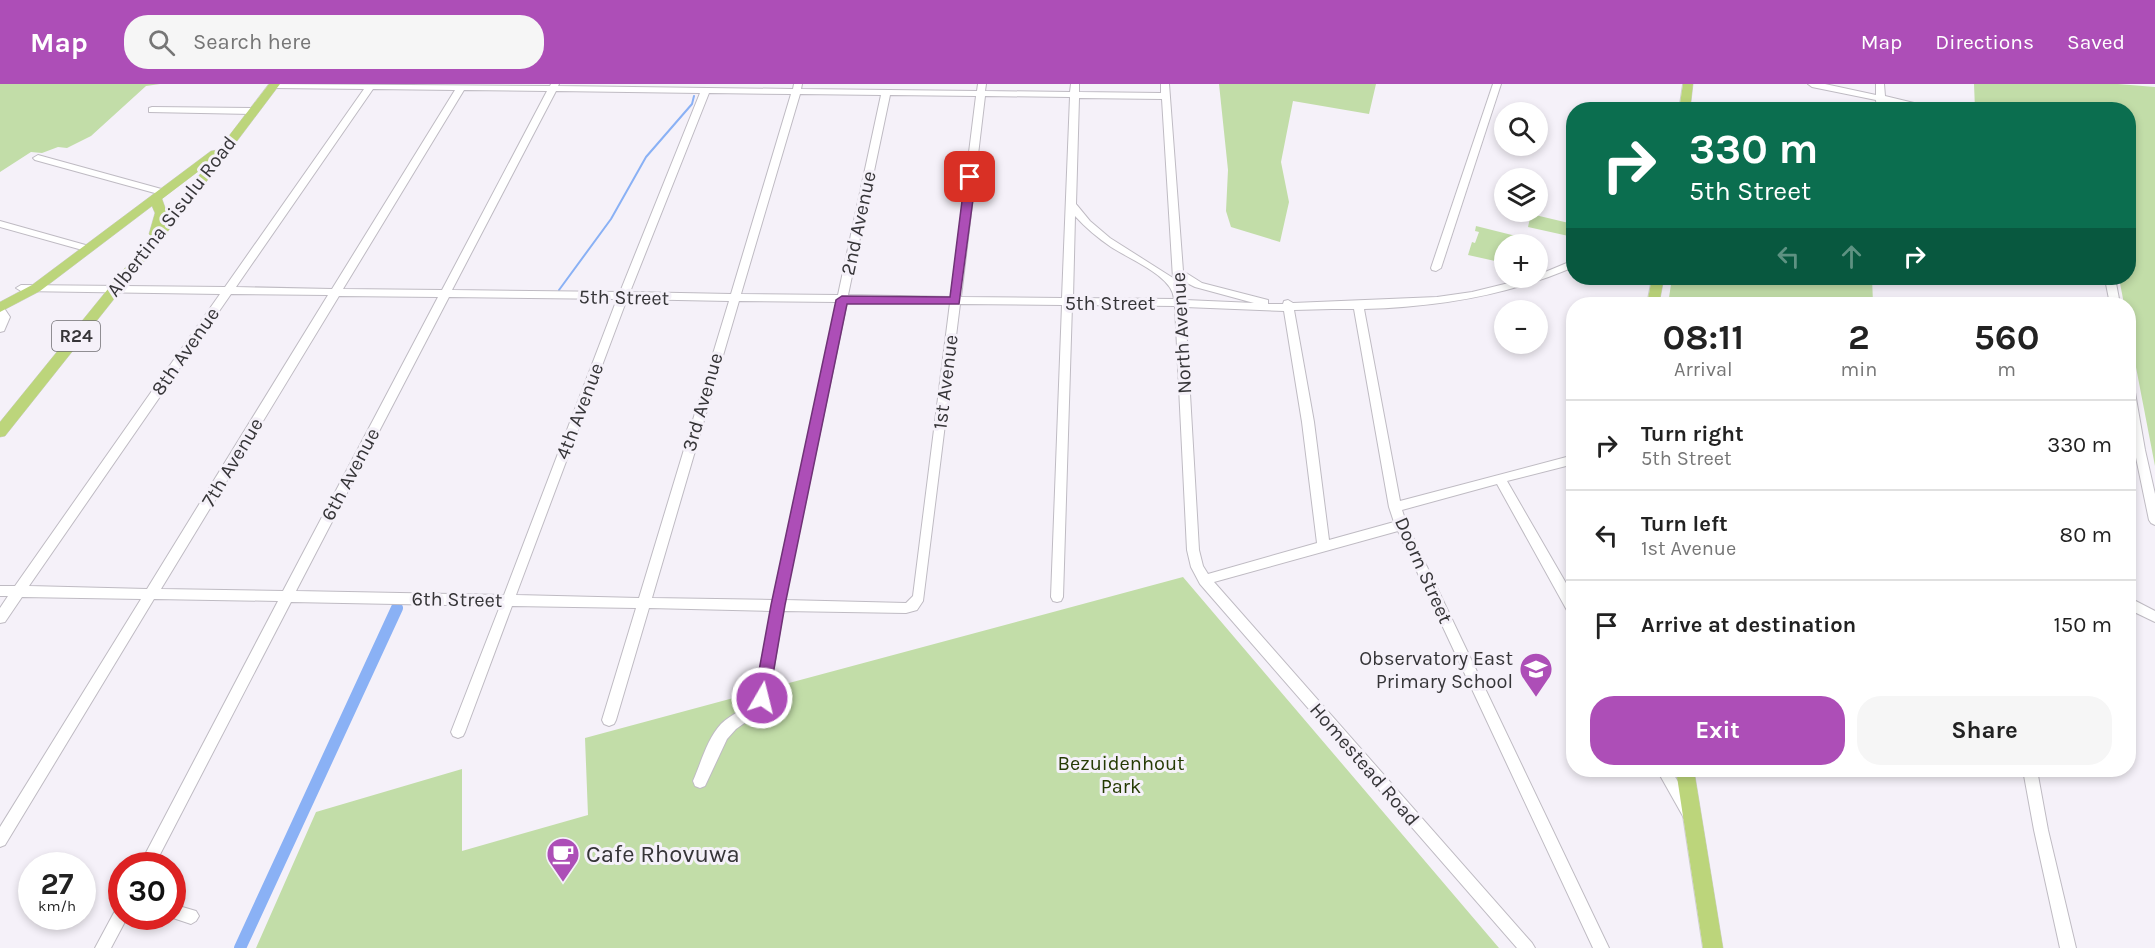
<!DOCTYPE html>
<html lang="en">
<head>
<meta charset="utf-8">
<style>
  :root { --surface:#fff; --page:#f6f6f6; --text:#222; --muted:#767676; --line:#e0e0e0; --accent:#ad4eb7 }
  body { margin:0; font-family:Karla,sans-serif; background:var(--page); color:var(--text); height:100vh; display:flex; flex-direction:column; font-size:22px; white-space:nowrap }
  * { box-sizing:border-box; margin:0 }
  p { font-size:20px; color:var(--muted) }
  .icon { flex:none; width:33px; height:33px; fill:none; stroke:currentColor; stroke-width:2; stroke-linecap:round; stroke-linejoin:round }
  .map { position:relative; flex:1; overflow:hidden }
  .details { position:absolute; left:1566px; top:213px; width:570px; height:480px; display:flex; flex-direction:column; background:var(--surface); border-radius:24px; box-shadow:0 3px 9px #0003 }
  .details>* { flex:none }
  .hud { position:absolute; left:1566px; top:18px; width:570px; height:183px; border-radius:24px; box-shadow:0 3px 9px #0003; background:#0b6e4f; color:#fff; overflow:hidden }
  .buttons { position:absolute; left:1494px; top:18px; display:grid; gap:12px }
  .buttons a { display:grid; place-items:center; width:54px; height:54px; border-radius:50%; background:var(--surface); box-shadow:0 3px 9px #0003; font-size:30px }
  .speed { position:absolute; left:18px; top:768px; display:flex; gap:12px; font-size:30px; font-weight:700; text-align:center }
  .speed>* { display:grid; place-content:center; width:78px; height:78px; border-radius:50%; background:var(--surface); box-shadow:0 3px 9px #0003; line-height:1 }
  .speed small { font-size:15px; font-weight:400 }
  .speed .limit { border:9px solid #d22; background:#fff; color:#111 }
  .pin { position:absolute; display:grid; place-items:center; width:51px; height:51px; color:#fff; margin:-26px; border-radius:12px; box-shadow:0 3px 9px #0006 }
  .me { position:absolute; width:66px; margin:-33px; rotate:8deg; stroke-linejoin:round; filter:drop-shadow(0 0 4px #0008) }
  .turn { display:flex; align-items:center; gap:21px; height:126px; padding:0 24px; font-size:27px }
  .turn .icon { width:78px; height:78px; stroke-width:2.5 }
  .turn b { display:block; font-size:42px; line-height:51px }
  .lanes { display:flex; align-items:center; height:57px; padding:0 24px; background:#0003; justify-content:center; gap:30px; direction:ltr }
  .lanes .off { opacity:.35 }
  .eta { display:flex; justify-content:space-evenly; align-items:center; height:102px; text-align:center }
  .eta b { font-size:36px; font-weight:700; line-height:42px }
  .button { display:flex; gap:12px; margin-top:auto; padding:12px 24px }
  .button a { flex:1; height:69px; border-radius:24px; background:var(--accent); color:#fff; font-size:24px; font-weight:700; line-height:69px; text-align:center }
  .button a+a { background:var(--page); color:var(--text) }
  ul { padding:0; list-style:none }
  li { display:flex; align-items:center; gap:18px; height:90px; padding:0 24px; border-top:2px solid var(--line) }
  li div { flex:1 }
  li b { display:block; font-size:22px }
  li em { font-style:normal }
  header { display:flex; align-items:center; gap:36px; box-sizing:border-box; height:84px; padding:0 30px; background:var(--accent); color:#fff }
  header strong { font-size:28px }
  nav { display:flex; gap:33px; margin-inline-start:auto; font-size:21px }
  .search { width:420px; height:54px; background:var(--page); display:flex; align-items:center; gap:15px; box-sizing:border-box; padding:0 21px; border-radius:24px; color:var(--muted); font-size:22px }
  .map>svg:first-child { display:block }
  .green { fill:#c2dda8 }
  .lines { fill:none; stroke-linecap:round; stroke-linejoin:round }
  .stream { stroke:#8ab1f5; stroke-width:2 }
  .canal { stroke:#8ab1f5; stroke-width:12 }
  .minor-casing { stroke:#bfbbc3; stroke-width:2 }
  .major-casing { stroke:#cfcfcf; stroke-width:1 }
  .minor { fill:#fff; fill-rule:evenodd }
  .major { fill:#bcd57b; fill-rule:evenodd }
  .route { fill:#ad4eb7; stroke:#703377; stroke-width:1.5 }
  .labels { text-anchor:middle; stroke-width:6; stroke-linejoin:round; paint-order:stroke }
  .shield { fill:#f5f1f9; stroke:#6f6d72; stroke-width:1.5 }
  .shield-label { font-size:18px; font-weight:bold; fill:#363538 }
  .street-label { font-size:20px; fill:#363538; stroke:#f5f1f9 }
  .poi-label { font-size:20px; fill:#363538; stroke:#f5f1f9; text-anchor:end }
  .park-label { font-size:20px; fill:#253a03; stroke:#f5f1f9 }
  .near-poi-label { font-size:24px; fill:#363538; stroke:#f5f1f9; text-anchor:start }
</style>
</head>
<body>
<header>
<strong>Map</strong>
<div class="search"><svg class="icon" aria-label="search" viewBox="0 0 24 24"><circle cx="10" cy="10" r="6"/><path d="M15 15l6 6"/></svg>Search here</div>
<nav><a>Map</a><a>Directions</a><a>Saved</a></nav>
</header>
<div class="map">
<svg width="2155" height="864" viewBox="0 0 2155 864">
  <rect width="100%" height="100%" fill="#f5f1f9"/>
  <!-- green -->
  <g class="green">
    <path d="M 0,0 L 160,0 L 146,2 L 91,52 L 67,64 L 58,63 L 42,69 L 31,68 L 0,88 Z"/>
    <path d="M 1219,0 L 1376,0 L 1369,30 L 1293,17 L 1281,78 L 1289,118 L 1280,158 L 1231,143 L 1226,127 L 1228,86 Z"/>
    <path d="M 1974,0 L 2118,0 L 2155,3 L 2155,382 L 2129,247 L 2128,220 L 2124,220 L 2119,194 L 2128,194 L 2128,26 L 1975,25 Z"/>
    <path d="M 1531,130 L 1573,140 L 1573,153 L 1528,143 Z"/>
    <path d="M 1476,142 L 1520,153 L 1518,160 L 1504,160 L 1504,179 L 1468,171 L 1472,158 L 1475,159 L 1479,148 L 1475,147 Z"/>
    <path d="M 1672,194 L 1872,194 L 1873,219 L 1877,220 L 1668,220 Z"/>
    <path d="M 1183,493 L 1499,864 L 256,864 L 316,728 L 462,685 L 462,767 L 588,731 L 585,654 Z"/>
  </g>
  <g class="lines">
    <!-- stream -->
    <path class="stream" d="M 559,206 L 611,135 L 646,73 L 692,20 L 694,12"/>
    <!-- canal -->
    <path class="canal" d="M 240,864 L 397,524"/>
    <!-- minor casing -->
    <g class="minor-casing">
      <g id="minor">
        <path d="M 270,0 L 550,2 L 551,0 L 559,0 L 558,2 L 793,5 L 794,0 L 802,0 L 801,5 L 977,7 L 978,0 L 986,0 L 985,7 L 1070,8 L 1071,0 L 1079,0 L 1079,8 L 1161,9 L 1161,0 L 1169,0 L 1183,187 L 1202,199 L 1268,216 L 1268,220 L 1283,220 L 1284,217 L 1288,216 L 1293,219 L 1437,213 L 1472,208 L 1529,194 L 1538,194 L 1538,191 L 1574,176 L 1574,183 C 1506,212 1437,223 1364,225 L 1400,417 L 1574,371 L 1574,380 L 1507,397 L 1574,513 L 1574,531 L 1569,530 L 1497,400 L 1402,426 L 1407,441 L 1609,864 L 1593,864 L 1398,447 L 1214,498 L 1532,859 L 1535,864 L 1517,864 L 1200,500 L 1191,483 L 1187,466 L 1175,222 L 1072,221 L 1063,513 L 1061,517 L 1057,518 L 1053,517 L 1051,513 L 1062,221 L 960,220 L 923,517 L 917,526 L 906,529 L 783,527 L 769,614 L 760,628 L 736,645 L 727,655 L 705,702 L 700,704 L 695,702 L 693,697 C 701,679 707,655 721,640 C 732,629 747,626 755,613 L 771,527 L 649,524 L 616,636 L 614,640 L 609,642 L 604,640 L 602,636 L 636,524 L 512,522 L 465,648 L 463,652 L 458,654 L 453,652 L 451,648 L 500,522 L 291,518 L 154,782 L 139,782 L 278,517 L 154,515 L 5,761 L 0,763 L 0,743 L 141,515 L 22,513 L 5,538 L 0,539 L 0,524 L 8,512 L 0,512 L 0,502 L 15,502 L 220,210 L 21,207 L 16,204 L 21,201 L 225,203 L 364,5 L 274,4 L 271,3 ZM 373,5 L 455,6 L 332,205 L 236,203 ZM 464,6 L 547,7 L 442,206 L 343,205 ZM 556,7 L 700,9 L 620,208 L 452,206 ZM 709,9 L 791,10 L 731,210 L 630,208 ZM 800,10 L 881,11 L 838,211 L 741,210 ZM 890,11 L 976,12 L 951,213 L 848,211 ZM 985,12 L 1070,13 L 1062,214 L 961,213 ZM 1079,14 L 1162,15 L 1173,194 L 1110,154 L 1090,137 L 1076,120 ZM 1075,132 C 1086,144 1098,154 1111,163 C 1129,175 1173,192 1174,215 L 1073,214 ZM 1183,197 L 1195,203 L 1254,219 L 1185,216 ZM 231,210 L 328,211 L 147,505 L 29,502 ZM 339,212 L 438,213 L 283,507 L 161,505 ZM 449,213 L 617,215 L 504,511 L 296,507 ZM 627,215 L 729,217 L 639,514 L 516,511 ZM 739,217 L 837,218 L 773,516 L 652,514 ZM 847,218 L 950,219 L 913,512 L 906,519 L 785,516 ZM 1185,223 L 1284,227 L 1302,338 L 1317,459 L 1208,490 L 1203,482 L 1199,466 ZM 1332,225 L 1354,225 L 1389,423 L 1394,438 L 1329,456 L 1314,338 L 1294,226 Z"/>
        <path d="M 1493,0 L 1501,0 L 1441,184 L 1436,187 L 1432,186 L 1431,184 Z"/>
        <path d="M 1808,0 L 1825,0 L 1876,11 L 1876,0 L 1884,0 L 1885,12 L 1943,26 L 1924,26 L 1885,18 L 1885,26 L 1877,26 L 1876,16 L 1812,3 Z"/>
        <path d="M 152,23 L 252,24 L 256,27 L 252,30 L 149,28 L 149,24 Z"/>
        <path d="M 38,71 L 165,106 L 167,108 L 162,111 L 35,76 L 33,74 Z"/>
        <path d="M 0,137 L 89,162 L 91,164 L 86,167 L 0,143 Z"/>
        <path d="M 2087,194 L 2115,194 L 2120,220 L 2110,220 L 2106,200 L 2088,196 Z"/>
        <path d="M 0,222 L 4,224 L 10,233 L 4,247 L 0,248 Z"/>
        <path d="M 2128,293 L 2133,297 L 2145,366 L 2155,410 L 2155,441 L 2151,439 L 2149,436 L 2128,335 Z"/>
        <path d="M 2128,513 L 2155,527 L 2155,538 L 2128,525 Z"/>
        <path d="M 1657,686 L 1671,686 L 1694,724 L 1696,729 L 1694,734 L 1689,736 L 1684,734 Z"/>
        <path d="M 2023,686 L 2037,686 L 2048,746 L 2076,864 L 2060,864 L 2034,746 Z"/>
        <path d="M 172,820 L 196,827 L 199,832 L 196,837 L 191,840 L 167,832 L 172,832 Z"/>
        <path d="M 122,821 L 122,832 L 128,832 L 111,864 L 95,864 L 117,823 Z"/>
      </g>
    </g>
    <!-- major casing -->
    <g class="major-casing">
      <g id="major">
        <path d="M 269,0 L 280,0 L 188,122 L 5,352 L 0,353 L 0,338 L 151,152 L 149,150 L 155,129 L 152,122 L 40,207 L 0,228 L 0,218 L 32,201 L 211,67 L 218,66 ZM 208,80 L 166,134 L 167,129 L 162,115 Z"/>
        <path d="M 1683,0 L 1693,0 L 1690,26 L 1679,26 Z"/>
        <path d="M 1652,194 L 1664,194 L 1659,220 L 1647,220 Z"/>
        <path d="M 1676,686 L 1694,686 L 1723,864 L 1703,864 Z"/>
      </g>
    </g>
    <!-- minor -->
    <use href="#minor" class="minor"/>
    <!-- major -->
    <use href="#major" class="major"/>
  </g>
  <!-- route -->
  <path class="route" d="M 970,90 L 976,93 L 959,220 L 847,220 L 785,521 L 769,614 L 767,619 L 762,621 L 756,619 L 754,614 L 771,521 L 836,216 L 842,212 L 950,213 L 965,93 Z"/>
  <!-- icons -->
  <defs>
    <g id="school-pin" transform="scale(1.725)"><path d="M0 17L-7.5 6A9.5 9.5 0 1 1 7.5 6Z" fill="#ad4eb7" stroke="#f5f1f9"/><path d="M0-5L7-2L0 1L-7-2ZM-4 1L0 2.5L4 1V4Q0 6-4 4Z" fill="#fff"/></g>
    <g id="cafe-pin" transform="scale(1.725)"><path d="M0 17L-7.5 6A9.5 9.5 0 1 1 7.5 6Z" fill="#ad4eb7" stroke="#f5f1f9"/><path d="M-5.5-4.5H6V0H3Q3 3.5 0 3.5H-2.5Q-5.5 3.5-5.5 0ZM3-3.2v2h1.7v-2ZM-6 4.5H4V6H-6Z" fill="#fff"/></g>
  </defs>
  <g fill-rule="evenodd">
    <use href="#school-pin" x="1536" y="585"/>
    <use href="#cafe-pin" x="563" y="770"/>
  </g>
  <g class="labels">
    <!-- shield labels -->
    <rect class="shield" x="52" y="237" width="48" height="30" rx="4.5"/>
    <g class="shield-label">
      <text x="76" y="258">R24</text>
    </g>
    <!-- street labels -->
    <g class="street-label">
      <text transform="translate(171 132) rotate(-52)" y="7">Albertina Sisulu Road</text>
      <text transform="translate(858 139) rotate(-78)" y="7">2nd Avenue</text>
      <text transform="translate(624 213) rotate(1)" y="7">5th Street</text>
      <text x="1110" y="226">5th Street</text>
      <text transform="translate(1181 249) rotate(-93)" y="7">North Avenue</text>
      <text transform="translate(185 267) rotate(-55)" y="7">8th Avenue</text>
      <text transform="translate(945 298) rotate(-83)" y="7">1st Avenue</text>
      <text transform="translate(702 318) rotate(-74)" y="7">3rd Avenue</text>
      <text transform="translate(579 327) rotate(-69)" y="7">4th Avenue</text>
      <text transform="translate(232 378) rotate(-59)" y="7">7th Avenue</text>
      <text transform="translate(350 390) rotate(-62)" y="7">6th Avenue</text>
      <text transform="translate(1424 486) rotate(66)" y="7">Doorn Street</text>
      <text transform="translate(457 515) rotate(1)" y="7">6th Street</text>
      <text transform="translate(1365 680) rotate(49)" y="7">Homestead Road</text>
    </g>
    <!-- poi labels -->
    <g class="poi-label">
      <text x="1513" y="581">Observatory East<tspan x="1513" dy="23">Primary School</tspan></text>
    </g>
    <!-- park labels -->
    <g class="park-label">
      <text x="1121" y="686">Bezuidenhout<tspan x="1121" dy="23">Park</tspan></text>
    </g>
    <!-- near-poi labels -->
    <g class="near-poi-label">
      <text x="586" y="778">Cafe Rhovuwa</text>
    </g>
  </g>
</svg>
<div class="buttons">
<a><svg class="icon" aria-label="search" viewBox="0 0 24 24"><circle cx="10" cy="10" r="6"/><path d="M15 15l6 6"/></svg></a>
<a><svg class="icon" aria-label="layers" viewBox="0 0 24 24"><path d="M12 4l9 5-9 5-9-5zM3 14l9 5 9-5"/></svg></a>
<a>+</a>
<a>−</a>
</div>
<div class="speed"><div>27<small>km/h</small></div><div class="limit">30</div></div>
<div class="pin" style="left:970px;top:93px;background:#d93025"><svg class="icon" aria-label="arrive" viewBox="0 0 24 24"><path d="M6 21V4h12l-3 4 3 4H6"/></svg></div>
<svg class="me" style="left:762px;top:614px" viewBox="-20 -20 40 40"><circle r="17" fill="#ad4eb7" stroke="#fff" stroke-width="3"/><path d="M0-11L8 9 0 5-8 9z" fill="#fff"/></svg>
<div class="hud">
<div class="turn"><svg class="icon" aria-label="right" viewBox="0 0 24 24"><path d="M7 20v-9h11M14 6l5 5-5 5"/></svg><div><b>330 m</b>5th Street</div></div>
<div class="lanes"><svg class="icon off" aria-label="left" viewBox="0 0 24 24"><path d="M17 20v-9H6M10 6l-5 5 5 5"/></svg><svg class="icon off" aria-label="ahead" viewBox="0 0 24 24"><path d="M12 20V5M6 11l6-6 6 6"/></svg><svg class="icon" aria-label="right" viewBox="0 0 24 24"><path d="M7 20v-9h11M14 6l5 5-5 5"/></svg></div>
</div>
<section class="details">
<div class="eta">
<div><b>08:11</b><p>Arrival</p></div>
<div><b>2</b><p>min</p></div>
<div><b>560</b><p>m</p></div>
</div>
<ul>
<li><svg class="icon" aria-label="right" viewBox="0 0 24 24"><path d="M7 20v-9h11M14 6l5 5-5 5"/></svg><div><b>Turn right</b><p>5th Street</p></div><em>330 m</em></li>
<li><svg class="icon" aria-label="left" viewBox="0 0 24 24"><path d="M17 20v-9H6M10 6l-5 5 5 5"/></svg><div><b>Turn left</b><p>1st Avenue</p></div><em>80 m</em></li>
<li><svg class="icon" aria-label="arrive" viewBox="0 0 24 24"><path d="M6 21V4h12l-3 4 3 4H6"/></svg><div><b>Arrive at destination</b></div><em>150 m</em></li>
</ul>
<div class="button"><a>Exit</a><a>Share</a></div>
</section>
</div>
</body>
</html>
